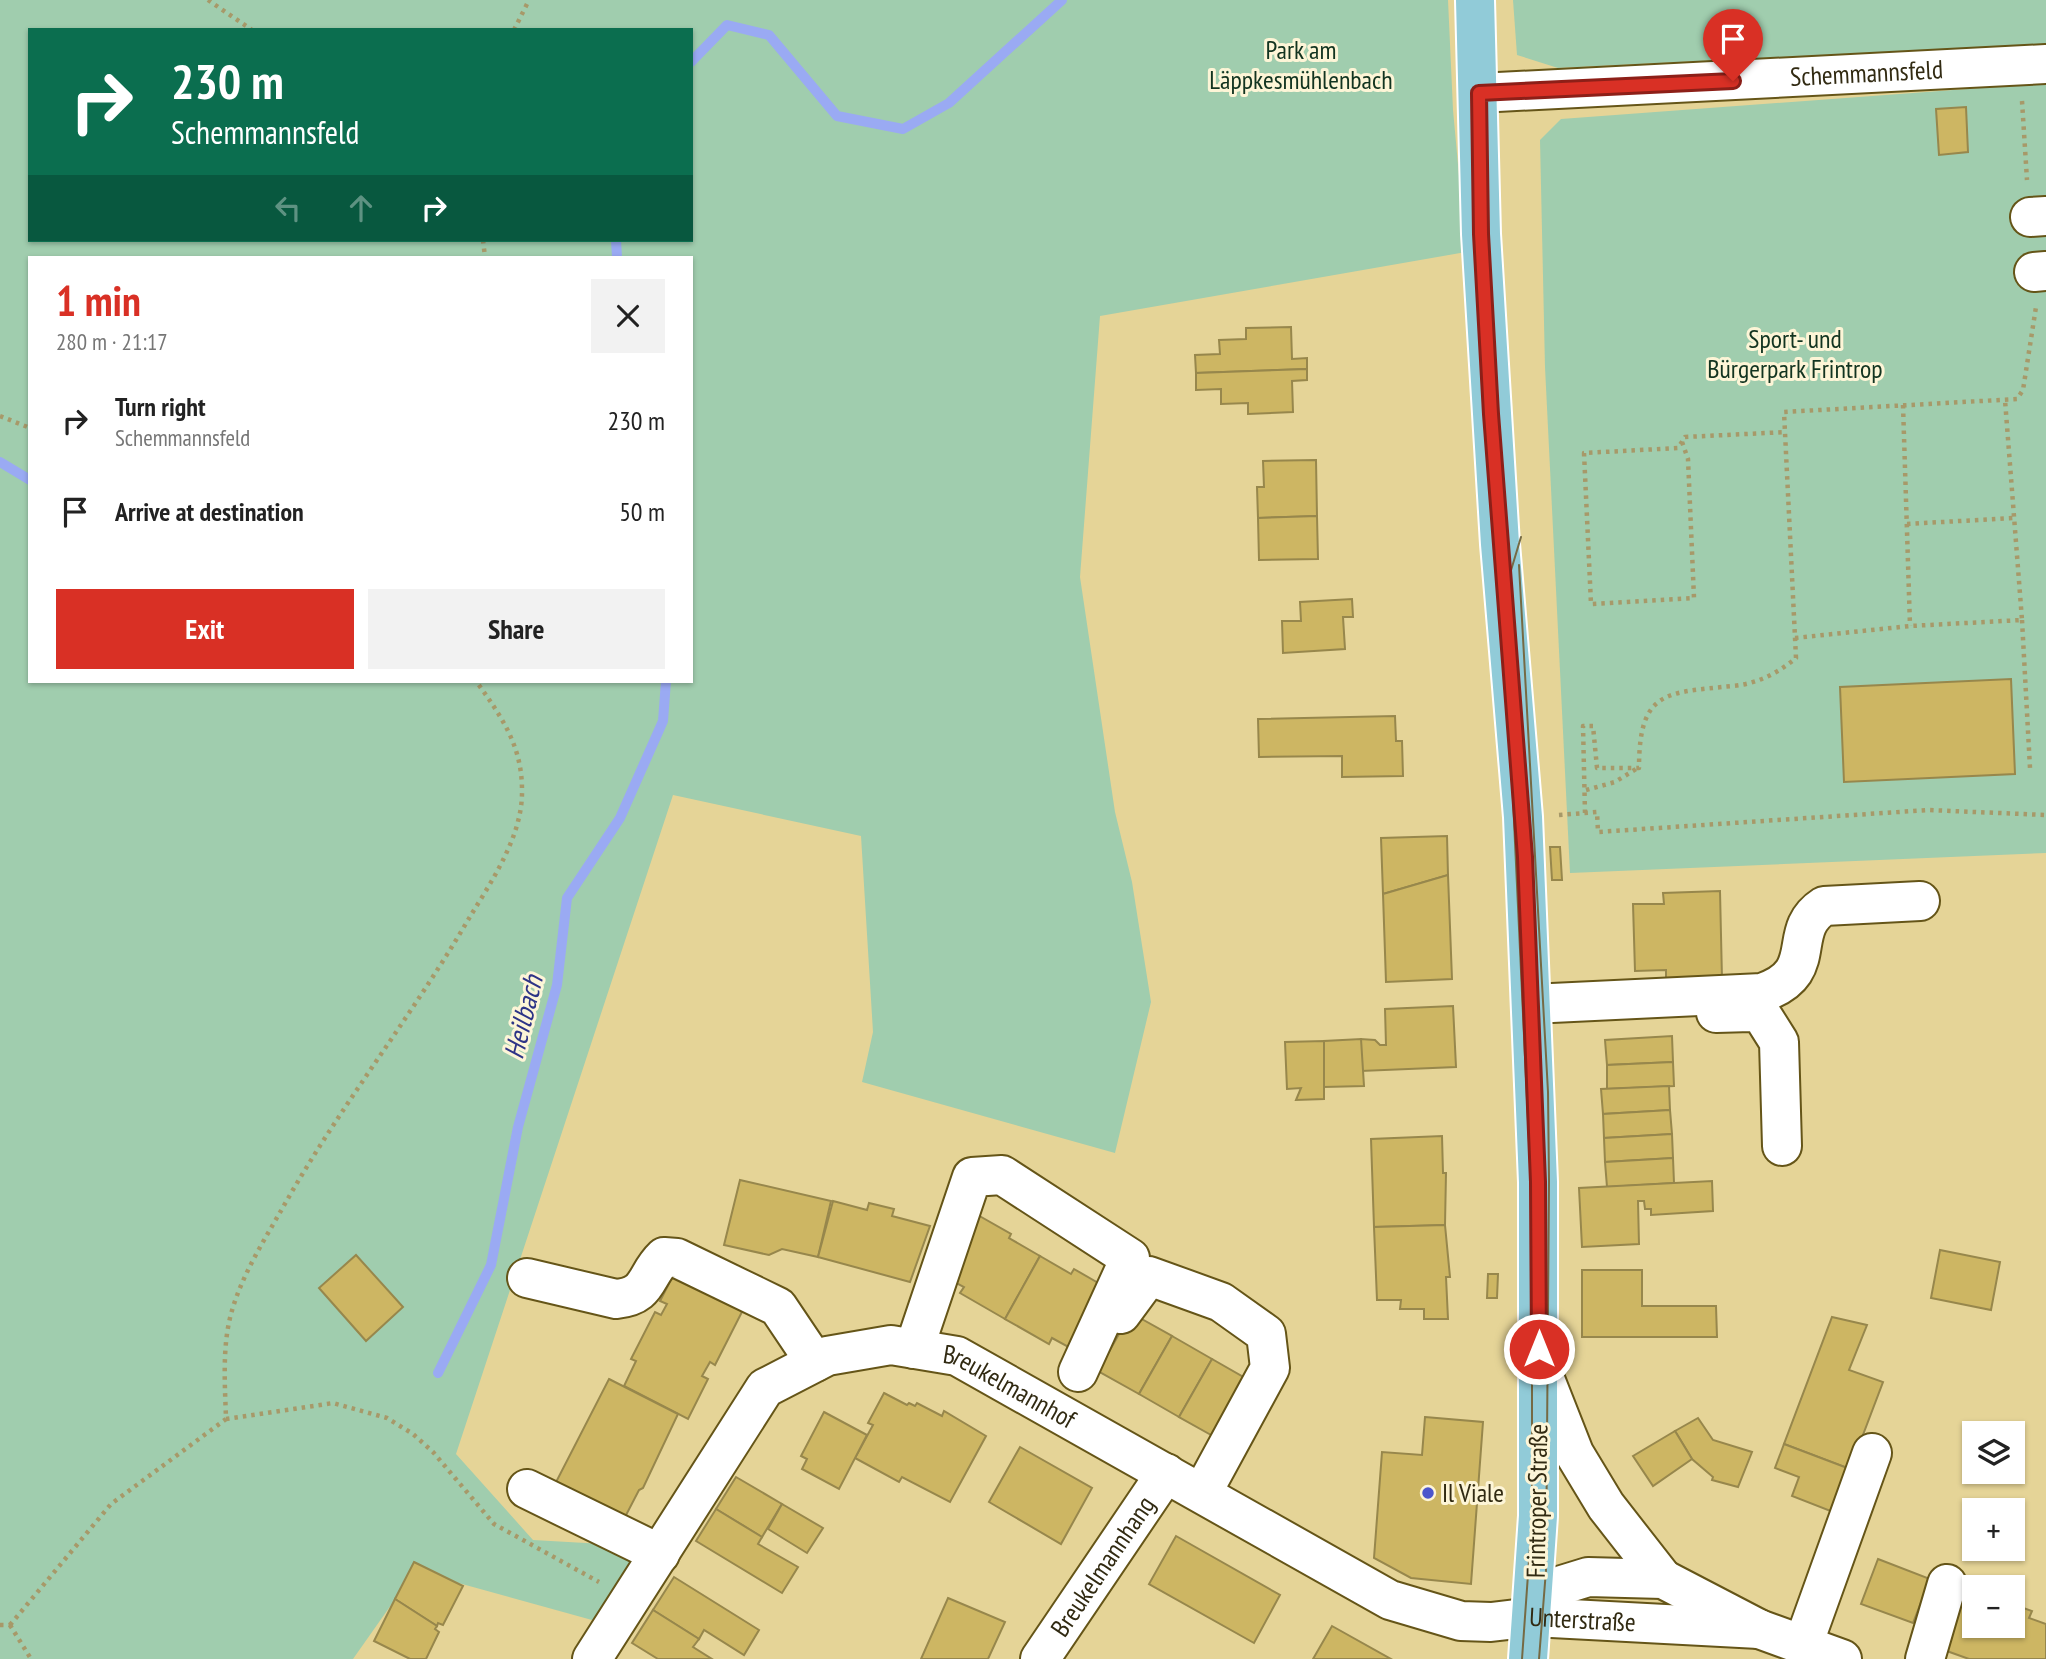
<!DOCTYPE html>
<html lang="en">
<head>
<meta charset="utf-8">
<style>
  :root { --surface:#fff; --page:#f2f2f2; --text:#222; --muted:#767676; --accent:#d93025 }
  body { margin:0; font-family:"PT Sans Narrow",sans-serif; background:var(--page); color:var(--text); height:100vh; display:flex; flex-direction:column; font-size:26px; white-space:nowrap }
  * { box-sizing:border-box; margin:0 }
  p { font-size:23px; color:var(--muted) }
  .icon { flex:none; width:38px; height:38px; fill:none; stroke:currentColor; stroke-width:2; stroke-linecap:round; stroke-linejoin:round }
  .map { position:relative; flex:1; overflow:hidden }
  .panel { position:absolute; left:28px; top:256px; width:665px; height:427px; display:flex; flex-direction:column; background:var(--surface); border-radius:0px; box-shadow:0 2px 5px #0004 }
  .panel>* { flex:none }
  .guide { position:absolute; left:28px; top:28px; width:665px; height:214px; border-radius:0px; box-shadow:0 2px 5px #0004; background:#0b6e4f; color:#fff; overflow:hidden }
  .fabs { position:absolute; left:1962px; top:1421px; display:grid; gap:14px }
  .fabs a { display:grid; place-items:center; width:63px; height:63px; border-radius:0px; background:var(--surface); box-shadow:0 2px 5px #0004; font-size:35px }
  .pin { position:absolute; display:grid; place-items:center; width:60px; height:60px; color:#fff; margin:-72px -30px; border-radius:50% 50% 50% 0; rotate:-45deg; box-shadow:0 0 7px #0007 }
  .pin .icon { rotate:45deg }
  .me { position:absolute; width:77px; margin:-38px; rotate:0deg; stroke-linejoin:round; filter:drop-shadow(0 0 5px #0008) }
  .turn { display:flex; align-items:center; gap:24px; height:147px; padding:0 28px; font-size:32px }
  .turn .icon { width:91px; height:91px; stroke-width:2.5 }
  .turn b { display:block; font-size:49px; line-height:60px }
  .lanes { display:flex; align-items:center; height:66px; padding:0 28px; background:#0003; justify-content:center; gap:35px; direction:ltr }
  .lanes .off { opacity:.35 }
  .round { display:grid; place-items:center; flex:none; width:74px; height:74px; border-radius:0px; background:var(--page) }
  .head { display:flex; align-items:center; justify-content:space-between; height:119px; padding:0 28px }
  h1 { font-size:42px; font-weight:700; line-height:52px; color:var(--accent) }
  .primary-button { display:flex; gap:14px; margin-top:auto; padding:14px 28px }
  .primary-button a { flex:1; height:80px; border-radius:0px; background:var(--accent); color:#fff; font-size:28px; font-weight:700; line-height:80px; text-align:center }
  .primary-button a+a { background:var(--page); color:var(--text) }
  ul { padding:0; list-style:none }
  li { display:flex; align-items:center; gap:21px; height:91px; padding:0 28px }
  li div { flex:1 }
  li b { display:block; font-size:26px }
  li em { font-style:normal }
  .map>svg:first-child { display:block }
  .green { fill:#a0cdae; fill-rule:evenodd }
  .lines { fill:none; stroke-linecap:round; stroke-linejoin:round }
  .stream { stroke:#9aaaf3; stroke-width:10 }
  .building { fill:#cdb663; stroke:#97874c; stroke-width:2 }
  .minor-casing { stroke:#655518; stroke-width:42 }
  .major-casing { stroke:#fff; stroke-width:42 }
  .path { stroke:#a79969; stroke-width:4.5; stroke-dasharray:3.5 5; stroke-linecap:butt }
  .minor { stroke:#fff; stroke-width:38 }
  .major { stroke:#91cbd8; stroke-width:38 }
  .tram { stroke:#756a44; stroke-width:2 }
  .route-casing { stroke:#8d1f18; stroke-width:18 }
  .route { stroke:#d93025; stroke-width:12 }
  .poi-dot { fill:#4c56cc; stroke:#fdf5d7; stroke-width:2.5 }
  .labels { text-anchor:middle; stroke-width:6; stroke-linejoin:round; paint-order:stroke }
  .park-label { font-size:26px; fill:#123420; stroke:#fdf5d7 }
  .street-label { font-size:26px; fill:#312a12; stroke:#fdf5d7 }
  .poi-label { font-size:26px; fill:#312a12; stroke:#fdf5d7; text-anchor:start }
  .water-label { font-size:28px; font-style:italic; fill:#2e3487; stroke:#fdf5d7 }
</style>
</head>
<body>
<div class="map">
<svg width="2046" height="1659" viewBox="0 0 2046 1659">
  <rect width="100%" height="100%" fill="#e5d497"/>
  <!-- green -->
  <g class="green">
    <path d="M 0,0 L 1448,0 L 1453,110 L 1466,252 L 1100,316 L 1080,577 L 1115,812 L 1132,882 L 1151,1002 L 1115,1153 L 862,1082 L 873,1032 L 861,836 L 673,795 L 456,1454 L 533,1540 L 656,1547 L 610,1625 L 415,1571 L 353,1659 L 0,1659 ZM 30,30 L 691,30 L 691,240 L 30,240 ZM 30,257 L 691,257 L 691,681 L 30,681 Z"/>
    <path d="M 1513,0 L 2046,0 L 2046,44 L 1558,68 L 1517,55 Z"/>
    <path d="M 2046,83 L 2046,853 L 1570,873 L 1545,367 L 1540,140 L 1561,119 Z"/>
  </g>
  <g class="lines">
    <!-- stream -->
    <g class="stream">
      <path d="M 691,62 L 727,25 L 769,35 L 837,116 L 903,129 L 949,103 L 1062,0"/>
      <path d="M 616,240 L 617,257"/>
      <path d="M 0,462 L 30,480"/>
      <path d="M 438,1373 L 491,1265 L 518,1127 L 557,985 L 567,898 L 620,818 L 663,721 L 666,681"/>
    </g>
  </g>
  <!-- building -->
  <g class="building">
    <path d="M 1966,107 L 1968,152 L 1939,155 L 1936,109 Z"/>
    <path d="M 1291,327 L 1292,359 L 1307,358 L 1307,369 L 1196,373 L 1195,355 L 1220,354 L 1219,340 L 1246,339 L 1246,328 Z"/>
    <path d="M 1307,369 L 1307,380 L 1292,381 L 1293,412 L 1248,414 L 1248,403 L 1221,404 L 1221,389 L 1196,390 L 1196,373 Z"/>
    <path d="M 1316,460 L 1317,516 L 1258,518 L 1257,487 L 1264,487 L 1263,461 Z"/>
    <path d="M 1317,516 L 1318,559 L 1259,560 L 1258,518 Z"/>
    <path d="M 1352,599 L 1353,617 L 1343,617 L 1345,649 L 1283,653 L 1282,621 L 1301,621 L 1300,602 Z"/>
    <path d="M 2011,679 L 2015,774 L 1844,782 L 1840,687 Z"/>
    <path d="M 1395,716 L 1396,741 L 1402,741 L 1403,776 L 1342,777 L 1342,756 L 1259,757 L 1258,719 Z"/>
    <path d="M 1447,836 L 1448,875 L 1383,894 L 1381,838 Z"/>
    <path d="M 1550,847 L 1560,847 L 1562,880 L 1552,880 Z"/>
    <path d="M 1448,875 L 1452,979 L 1386,982 L 1383,894 Z"/>
    <path d="M 1720,891 L 1722,979 L 1666,981 L 1666,970 L 1635,971 L 1633,904 L 1664,904 L 1663,893 Z"/>
    <path d="M 1453,1006 L 1456,1067 L 1361,1071 L 1361,1039 L 1375,1040 L 1380,1045 L 1386,1045 L 1385,1009 Z"/>
    <path d="M 1672,1036 L 1673,1062 L 1607,1065 L 1605,1040 Z"/>
    <path d="M 1361,1039 L 1364,1086 L 1324,1087 L 1324,1041 Z"/>
    <path d="M 1324,1041 L 1324,1099 L 1296,1100 L 1301,1088 L 1287,1089 L 1285,1042 Z"/>
    <path d="M 1673,1062 L 1674,1086 L 1607,1089 L 1607,1065 Z"/>
    <path d="M 1669,1086 L 1670,1110 L 1603,1114 L 1601,1089 Z"/>
    <path d="M 1670,1110 L 1672,1134 L 1604,1138 L 1603,1114 Z"/>
    <path d="M 1672,1134 L 1673,1158 L 1605,1162 L 1604,1138 Z"/>
    <path d="M 1442,1136 L 1443,1173 L 1446,1173 L 1445,1225 L 1374,1227 L 1371,1139 Z"/>
    <path d="M 1673,1158 L 1674,1183 L 1607,1187 L 1605,1162 Z"/>
    <path d="M 740,1180 L 831,1201 L 818,1257 L 782,1249 L 769,1255 L 724,1245 Z"/>
    <path d="M 1712,1181 L 1713,1211 L 1651,1215 L 1651,1209 L 1645,1209 L 1644,1201 L 1638,1201 L 1639,1244 L 1582,1247 L 1579,1188 Z"/>
    <path d="M 833,1201 L 867,1210 L 869,1203 L 894,1209 L 892,1216 L 930,1226 L 910,1282 L 818,1257 Z"/>
    <path d="M 976,1214 L 1011,1234 L 1009,1238 L 1040,1256 L 1005,1319 L 960,1293 L 964,1287 L 947,1278 Z"/>
    <path d="M 1445,1225 L 1450,1277 L 1446,1277 L 1448,1319 L 1424,1319 L 1424,1309 L 1400,1309 L 1401,1300 L 1377,1300 L 1374,1227 Z"/>
    <path d="M 1940,1250 L 2000,1262 L 1991,1310 L 1931,1298 Z"/>
    <path d="M 356,1255 L 403,1307 L 366,1341 L 319,1288 Z"/>
    <path d="M 1040,1256 L 1071,1274 L 1074,1269 L 1107,1288 L 1072,1349 L 1052,1338 L 1049,1344 L 1005,1319 Z"/>
    <path d="M 1582,1270 L 1642,1270 L 1642,1306 L 1716,1306 L 1717,1337 L 1582,1337 Z"/>
    <path d="M 675,1272 L 748,1300 L 715,1365 L 710,1362 L 702,1376 L 708,1379 L 688,1419 L 624,1386 L 636,1361 L 631,1359 L 655,1312 L 661,1315 L 667,1304 L 660,1301 Z"/>
    <path d="M 1488,1274 L 1498,1274 L 1497,1298 L 1487,1298 Z"/>
    <path d="M 1131,1313 L 1172,1336 L 1139,1394 L 1098,1371 Z"/>
    <path d="M 1832,1317 L 1867,1325 L 1849,1370 L 1883,1382 L 1850,1469 L 1784,1444 Z"/>
    <path d="M 1172,1336 L 1212,1359 L 1179,1417 L 1139,1394 Z"/>
    <path d="M 1212,1359 L 1252,1382 L 1220,1440 L 1179,1417 Z"/>
    <path d="M 609,1379 L 678,1414 L 643,1488 L 639,1490 L 623,1521 L 554,1486 Z"/>
    <path d="M 884,1393 L 907,1405 L 909,1403 L 915,1406 L 917,1403 L 942,1416 L 944,1411 L 986,1436 L 950,1502 L 902,1477 L 899,1482 L 855,1458 L 873,1425 L 868,1423 Z"/>
    <path d="M 824,1412 L 867,1435 L 839,1489 L 802,1469 L 807,1459 L 801,1456 Z"/>
    <path d="M 1425,1417 L 1483,1422 L 1471,1584 L 1411,1578 L 1374,1558 L 1382,1452 L 1422,1455 Z"/>
    <path d="M 1698,1418 L 1713,1440 L 1752,1452 L 1738,1487 L 1712,1480 L 1713,1477 L 1692,1459 L 1675,1431 Z"/>
    <path d="M 1675,1431 L 1692,1459 L 1653,1486 L 1633,1456 Z"/>
    <path d="M 1784,1444 L 1850,1469 L 1833,1512 L 1792,1496 L 1799,1477 L 1775,1468 Z"/>
    <path d="M 1020,1447 L 1092,1488 L 1061,1544 L 989,1502 Z"/>
    <path d="M 736,1477 L 782,1504 L 762,1537 L 716,1509 Z"/>
    <path d="M 782,1504 L 823,1528 L 807,1553 L 768,1529 Z"/>
    <path d="M 716,1509 L 762,1537 L 758,1544 L 798,1567 L 782,1593 L 696,1541 Z"/>
    <path d="M 1176,1536 L 1280,1595 L 1254,1643 L 1149,1584 Z"/>
    <path d="M 1878,1559 L 1930,1579 L 1913,1623 L 1861,1604 Z"/>
    <path d="M 414,1562 L 463,1586 L 443,1625 L 438,1623 L 437,1626 L 395,1599 Z"/>
    <path d="M 674,1577 L 759,1630 L 744,1655 L 704,1630 L 699,1639 L 653,1610 Z"/>
    <path d="M 1957,1591 L 1974,1597 L 1974,1626 L 2012,1626 L 2012,1604 L 2032,1611 L 2029,1618 L 2046,1624 L 2046,1659 L 1969,1659 L 1944,1650 Z"/>
    <path d="M 948,1598 L 1005,1622 L 988,1659 L 921,1659 Z"/>
    <path d="M 395,1599 L 437,1626 L 435,1629 L 439,1632 L 426,1659 L 410,1659 L 374,1641 Z"/>
    <path d="M 653,1610 L 699,1639 L 693,1647 L 712,1659 L 658,1659 L 632,1643 Z"/>
    <path d="M 1332,1626 L 1391,1659 L 1313,1659 Z"/>
  </g>
  <g class="lines">
    <!-- minor casing -->
    <g class="minor-casing">
      <g id="minor">
        <path id="s1" d="M 1479,93 L 2046,64"/>
        <path d="M 2030,217 L 2046,216"/>
        <path d="M 2034,272 L 2046,271"/>
        <path d="M 1531,1004 L 1762,993 C 1823,972 1784,932 1824,906 L 1920,901"/>
        <path d="M 1716,1013 L 1751,1012 L 1762,1015 L 1779,1042 L 1782,1146"/>
        <path d="M 527,1278 L 616,1299 C 650,1296 644,1276 664,1257 L 677,1258 L 778,1307 L 815,1362"/>
        <path d="M 1121,1314 L 1149,1276 L 1221,1302 L 1266,1334 L 1270,1368 L 1202,1493"/>
        <path d="M 914,1349 L 972,1177 L 1002,1175 L 1130,1258 L 1078,1372"/>
        <path d="M 1539,1364 L 1574,1453 L 1606,1506 L 1663,1579"/>
        <path d="M 527,1489 L 660,1554"/>
        <path d="M 1533,1617 L 1562,1585 L 1588,1577 L 1663,1579 L 1759,1629 L 1842,1659"/>
        <path d="M 1803,1645 L 1872,1453"/>
        <path id="s2" d="M 592,1659 L 765,1388 L 827,1356 L 891,1345 L 957,1356 L 1390,1600 L 1461,1621 L 1491,1622 L 1533,1617 L 1759,1629"/>
        <path id="s3" d="M 1040,1659 L 1166,1473"/>
        <path d="M 1925,1659 L 1947,1584"/>
      </g>
    </g>
    <!-- major casing -->
    <g class="major-casing">
      <path id="major" d="M 1475,0 L 1481,234 L 1500,544 L 1523,817 L 1538,1182 L 1538,1516 L 1528,1659"/>
    </g>
    <!-- path -->
    <g class="path">
      <path d="M 208,0 L 252,30"/>
      <path d="M 514,30 L 529,0"/>
      <path d="M 2022,101 L 2027,180"/>
      <path d="M 483,240 L 485,257"/>
      <path d="M 1903,405 L 1910,626"/>
      <path d="M 0,416 L 30,428"/>
      <path d="M 1682,442 L 1688,459 L 1694,598 L 1591,604 L 1584,453 L 1678,448 L 1685,437 L 1786,432"/>
      <path d="M 1907,524 L 2013,518"/>
      <path d="M 2022,620 L 2030,768"/>
      <path d="M 1795,638 L 1910,626 L 2022,620 L 2005,400"/>
      <path d="M 1586,790 L 1615,782 L 1636,769"/>
      <path d="M 1585,813 L 1583,726 L 1593,726 L 1597,768 L 1639,768 C 1639,689 1667,693 1732,686 C 1757,684 1778,673 1796,658 L 1784,412 L 2017,399 L 2023,390 L 2036,307"/>
      <path d="M 1559,815 L 1597,812 L 1598,832 L 1928,810 L 2046,815"/>
      <path d="M 226,1419 L 333,1403 L 387,1418 L 413,1434 L 433,1452 L 494,1524 L 599,1582"/>
      <path d="M 0,1625 L 10,1625"/>
      <path d="M 10,1625 L 111,1504 L 226,1419 C 225,1386 222,1347 231,1314 C 241,1277 263,1242 282,1209 C 338,1109 410,1019 468,920 C 491,882 523,836 522,790 C 522,745 501,716 476,681"/>
      <path d="M 10,1625 L 31,1659"/>
    </g>
    <!-- minor -->
    <use href="#minor" class="minor"/>
    <!-- major -->
    <use href="#major" class="major"/>
    <!-- tram -->
    <g class="tram">
      <path d="M 1521,537 L 1509,577 L 1506,649 L 1532,1207 L 1532,1518 L 1522,1659"/>
      <path d="M 1519,565 L 1548,1092 L 1549,1181 L 1546,1570 L 1539,1659"/>
    </g>
  </g>
  <g class="lines">
    <!-- route casing -->
    <g class="route-casing">
      <path id="route" d="M 1539,1349 L 1538,1182 L 1525,857 L 1491,414 L 1481,234 L 1479,93 L 1733,81"/>
    </g>
    <!-- route -->
    <use href="#route" class="route"/>
  </g>
  <!-- markers -->
  <circle class="poi-dot" cx="1428" cy="1493" r="7"/>
  <g class="labels">
    <!-- park labels -->
    <g class="park-label">
      <text x="1301" y="59">Park am<tspan x="1301" dy="30">Läppkesmühlenbach</tspan></text>
      <text x="1795" y="348">Sport- und<tspan x="1795" dy="30">Bürgerpark Frintrop</tspan></text>
    </g>
    <!-- street labels -->
    <g class="street-label">
      <text dy="9" stroke="none"><textPath href="#s1" startOffset="388">Schemmannsfeld</textPath></text>
      <text dy="9" stroke="none"><textPath href="#s2" startOffset="583">Breukelmannhof</textPath></text>
      <text transform="translate(1537 1501) rotate(-89)" y="9">Frintroper Straße</text>
      <text dy="9" stroke="none"><textPath href="#s3" startOffset="112">Breukelmannhang</textPath></text>
      <text dy="9" stroke="none"><textPath href="#s2" startOffset="1216">Unterstraße</textPath></text>
    </g>
    <!-- poi labels -->
    <g class="poi-label">
      <text x="1442" y="1502">Il Viale</text>
    </g>
    <!-- water labels -->
    <g class="water-label">
      <text transform="translate(523 1017) rotate(-76)" y="10">Heilbach</text>
    </g>
  </g>
</svg>
<div class="fabs">
<a><svg class="icon" aria-label="layers" viewBox="0 0 24 24"><path d="M12 4l9 5-9 5-9-5zM3 14l9 5 9-5"/></svg></a>
<a>+</a>
<a>−</a>
</div>
<div class="pin" style="left:1733px;top:81px;background:#d93025"><svg class="icon" aria-label="arrive" viewBox="0 0 24 24"><path d="M6 21V4h12l-3 4 3 4H6"/></svg></div>
<svg class="me" style="left:1539px;top:1349px" viewBox="-20 -20 40 40"><circle r="17" fill="#d93025" stroke="#fff" stroke-width="3"/><path d="M0-11L8 9 0 5-8 9z" fill="#fff"/></svg>
<div class="guide">
<div class="turn"><svg class="icon" aria-label="right" viewBox="0 0 24 24"><path d="M7 20v-9h11M14 6l5 5-5 5"/></svg><div><b>230 m</b>Schemmannsfeld</div></div>
<div class="lanes"><svg class="icon off" aria-label="left" viewBox="0 0 24 24"><path d="M17 20v-9H6M10 6l-5 5 5 5"/></svg><svg class="icon off" aria-label="ahead" viewBox="0 0 24 24"><path d="M12 20V5M6 11l6-6 6 6"/></svg><svg class="icon" aria-label="right" viewBox="0 0 24 24"><path d="M7 20v-9h11M14 6l5 5-5 5"/></svg></div>
</div>
<section class="panel">
<div class="head"><div><h1>1 min</h1><p>280 m · 21:17</p></div><a class="round"><svg class="icon" aria-label="close" viewBox="0 0 24 24"><path d="M6 6l12 12M18 6L6 18"/></svg></a></div>
<ul>
<li><svg class="icon" aria-label="right" viewBox="0 0 24 24"><path d="M7 20v-9h11M14 6l5 5-5 5"/></svg><div><b>Turn right</b><p>Schemmannsfeld</p></div><em>230 m</em></li>
<li><svg class="icon" aria-label="arrive" viewBox="0 0 24 24"><path d="M6 21V4h12l-3 4 3 4H6"/></svg><div><b>Arrive at destination</b></div><em>50 m</em></li>
</ul>
<div class="primary-button"><a>Exit</a><a>Share</a></div>
</section>
</div>
</body>
</html>
